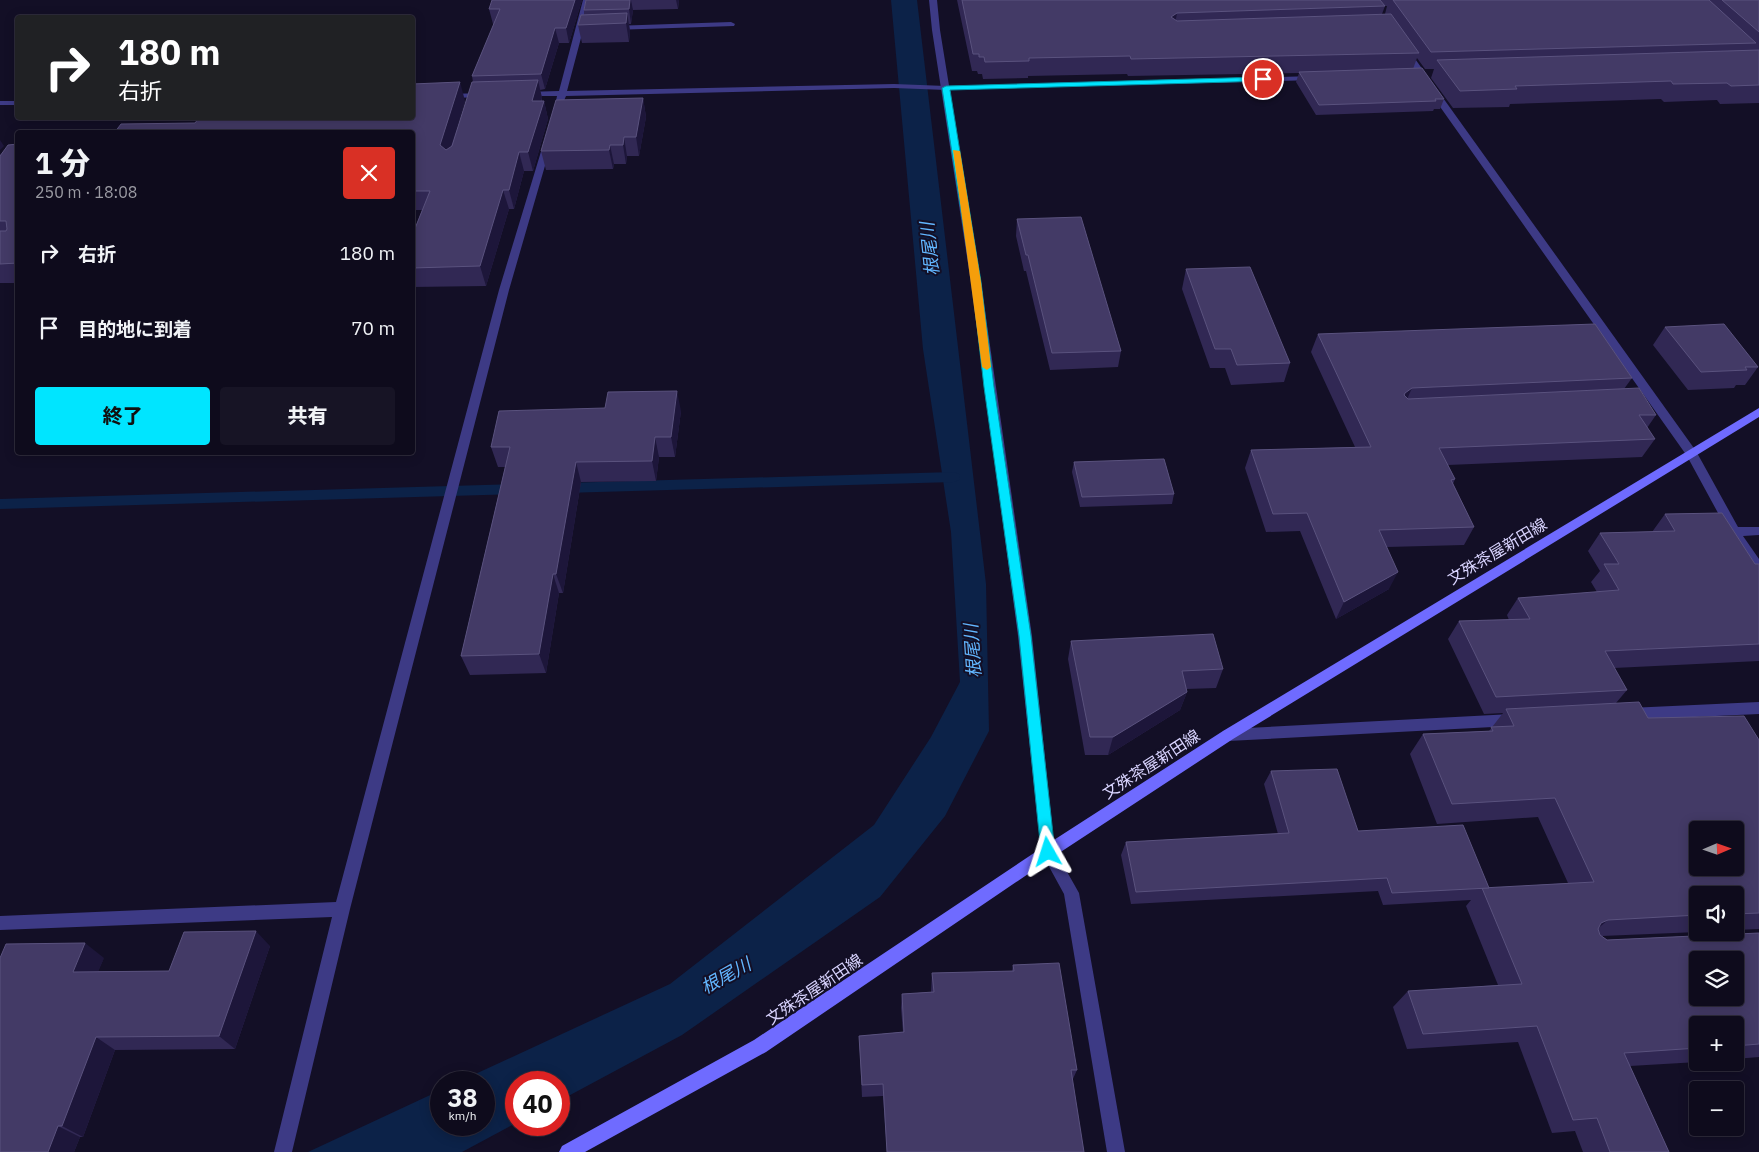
<!DOCTYPE html>
<html lang="ja">
<head>
<meta charset="utf-8">
<style>
  :root { --surface:#0e0b1c; --page:#171425; --text:#f1f3f6; --muted:#9b9ba3; --line:#2e2b3b; --accent:#00e5ff }
  body { margin:0; font-family:"IBM Plex Sans","Noto Sans JP",sans-serif; background:var(--page); color:var(--text); height:100vh; display:flex; flex-direction:column; font-size:19px; white-space:nowrap }
  * { box-sizing:border-box; margin:0 }
  p { font-size:16px; color:var(--muted) }
  .icon { flex:none; width:28px; height:28px; fill:none; stroke:currentColor; stroke-width:2; stroke-linecap:round; stroke-linejoin:round }
  .map { position:relative; flex:1; overflow:hidden }
  .details { position:absolute; left:15px; top:130px; width:400px; height:325px; display:flex; flex-direction:column; background:var(--surface); border-radius:5px; box-shadow:0 2px 12px #0003,0 0 0 1px var(--line) }
  .details>* { flex:none }
  .guide { position:absolute; left:15px; top:15px; width:400px; height:105px; border-radius:5px; box-shadow:0 2px 12px #0003,0 0 0 1px var(--line); background:#202124; color:#fff; overflow:hidden }
  .needle { width:32px; rotate:88deg }
  .buttons { position:absolute; left:1689px; top:821px; display:grid; gap:10px }
  .buttons a { display:grid; place-items:center; width:55px; height:55px; border-radius:5px; background:var(--surface); box-shadow:0 2px 12px #0003,0 0 0 1px var(--line); font-size:25px }
  .speed { position:absolute; left:430px; top:1071px; display:flex; gap:10px; font-size:25px; font-weight:700; text-align:center }
  .speed>* { display:grid; place-content:center; width:65px; height:65px; border-radius:50%; background:var(--surface); box-shadow:0 2px 12px #0003,0 0 0 1px var(--line); line-height:1 }
  .speed small { font-size:12px; font-weight:400 }
  .speed .limit { border:8px solid #d22; background:#fff; color:#111 }
  .pin { position:absolute; display:grid; place-items:center; width:42px; height:42px; color:#fff; margin:-21px; border:2px solid #fff; border-radius:50%; box-shadow:0 1px 5px #0007 }
  .me { position:absolute; width:55px; margin:-28px; rotate:354deg; stroke-linejoin:round; filter:drop-shadow(0 0 4px #0008) }
  .turn { display:flex; align-items:center; gap:18px; height:105px; padding:0 20px; font-size:22px }
  .turn .icon { width:65px; height:65px; stroke-width:2.5 }
  .turn b { display:block; font-size:35px; line-height:42px }
  .round { display:grid; place-items:center; flex:none; width:52px; height:52px; border-radius:5px; background:var(--page) }
  .headline { display:flex; align-items:center; justify-content:space-between; height:85px; padding:0 20px }
  h1 { font-size:30px; font-weight:800; line-height:38px }
  .button { display:flex; gap:10px; margin-top:auto; padding:10px 20px }
  .button a { flex:1; height:58px; border-radius:5px; background:var(--accent); color:#111; font-size:20px; font-weight:800; line-height:58px; text-align:center }
  .button a+a { background:var(--page); color:var(--text) }
  ul { padding:0; list-style:none }
  li { display:flex; align-items:center; gap:15px; height:75px; padding:0 20px }
  li div { flex:1 }
  li b { display:block; font-size:19px }
  li em { font-style:normal }
  .map>svg:first-child { display:block }
  .water { fill:#0c2248 }
  .lines { fill:none; stroke-linecap:round; stroke-linejoin:round }
  .stream { fill:#0c2248; fill-rule:evenodd }
  .minor { fill:#3d3a85; fill-rule:evenodd }
  .tertiary { fill:#3d3a85; fill-rule:evenodd }
  .secondary { fill:#6f6bff; fill-rule:evenodd }
  .wall { fill:#312854; fill-rule:evenodd }
  .shaded-wall { fill:#1d163a }
  .building { fill:#433a66; stroke:#5a527e; fill-rule:evenodd }
  .route { fill:#00e5ff; stroke:#0095a6 }
  .slow { fill:#f59e0b }
  .labels { text-anchor:middle; stroke-width:4; stroke-linejoin:round; paint-order:stroke }
  .street-label { font-size:16px; fill:#d9d4ff; stroke:#130f26 }
  .water-label { font-size:18px; font-style:italic; fill:#62b6ff; stroke:#130f26 }
</style>
</head>
<body>
<div class="map">
<svg width="1759" height="1152" viewBox="0 0 1759 1152">
  <rect width="100%" height="100%" fill="#130f26"/>
  <!-- water -->
  <path class="water" d="M 891,0 L 917,0 L 986,584 L 989,731 L 945,816 L 880,897 L 682,1035 L 559,1101 L 559,1082 L 516,1082 L 516,1123 L 462,1152 L 308,1152 L 441,1090 L 441,1125 L 484,1125 L 484,1082 L 458,1082 L 670,984 L 874,825 L 931,737 L 960,682 L 951,532 L 923,349 Z"/>
  <g class="lines">
    <!-- stream -->
    <g class="stream">
      <path d="M 954,472 L 959,474 L 960,477 L 959,480 L 954,482 L 563,493 L 558,491 L 557,488 L 558,485 L 563,483 Z"/>
      <path d="M 519,484 L 524,486 L 525,489 L 524,492 L 519,494 L 0,509 L 0,499 Z"/>
    </g>
    <!-- minor -->
    <g class="minor">
      <path d="M 583,0 L 591,0 L 567,91 L 894,84 L 946,86 L 1315,76 L 1319,78 L 1315,80 L 946,90 L 894,88 L 566,96 L 563,103 L 560,103 L 556,101 L 557,96 L 522,96 L 521,94 L 525,92 L 559,91 Z"/>
      <path d="M 731,22 L 735,24 L 734,26 L 612,30 L 608,28 L 612,26 Z"/>
      <path d="M 1402,49 L 1408,49 L 1696,451 L 1738,527 L 1759,527 L 1759,535 L 1743,536 L 1759,559 L 1759,574 L 1755,572 L 1730,535 L 1687,456 L 1402,53 Z"/>
      <path d="M 485,93 L 488,93 L 488,97 L 412,99 L 412,95 Z"/>
      <rect x="0" y="101" width="18" height="4"/>
      <path d="M 547,142 L 551,145 L 509,290 L 350,909 L 292,1152 L 274,1152 L 332,917 L 0,930 L 0,916 L 336,902 L 499,290 L 543,145 Z"/>
      <path d="M 1048,845 L 1053,847 L 1079,893 L 1125,1152 L 1107,1152 L 1064,894 L 1041,852 L 1043,847 Z"/>
    </g>
    <!-- tertiary -->
    <g class="tertiary">
      <path d="M 929,0 L 937,0 L 940,30 L 981,283 L 1032,636 L 1055,852 L 1053,857 L 1048,859 L 1043,857 L 1041,852 L 1018,636 L 971,283 L 932,30 Z"/>
      <path d="M 1759,702 L 1759,714 L 1629,720 L 1624,718 L 1622,714 L 1624,710 L 1629,708 Z"/>
      <path d="M 1512,714 L 1517,716 L 1519,720 L 1517,724 L 1512,726 L 1228,741 L 1223,739 L 1221,735 L 1223,731 L 1228,729 Z"/>
    </g>
    <!-- secondary -->
    <path class="secondary" d="M 1759,408 L 1759,417 L 1233,739 L 1053,857 L 766,1052 L 585,1152 L 559,1152 L 562,1146 L 754,1040 L 1043,847 L 1223,731 Z"/>
  </g>
  <!-- wall -->
  <g class="wall">
    <path d="M 582,0 L 569,43 L 559,43 L 545,89 L 540,90 L 542,98 L 542,101 L 544,101 L 548,119 L 533,171 L 524,171 L 514,209 L 509,209 L 486,286 L 412,287 L 412,236 L 422,210 L 412,210 L 412,132 L 195,123 L 465,101 L 451,146 L 473,82 L 472,76 L 494,24 L 493,24 L 489,9 Z"/>
    <path d="M 586,0 L 679,0 L 678,9 L 633,10 L 631,24 L 629,24 L 630,31 L 629,42 L 582,43 L 578,25 L 584,14 L 584,10 Z"/>
    <path d="M 957,0 L 1759,0 L 1759,103 L 1720,104 L 1717,100 L 1664,102 L 1661,99 L 1510,104 L 1509,107 L 1453,108 L 1431,78 L 1434,69 L 1425,69 L 1417,58 L 1413,69 L 1444,99 L 1440,109 L 1434,109 L 1433,111 L 1316,115 L 1296,82 L 1299,73 L 1128,76 L 1127,74 L 1028,76 L 1028,78 L 983,79 L 982,74 L 978,74 L 977,71 L 972,71 ZM 1385,6 L 1387,6 L 1385,14 L 1382,14 Z"/>
    <path d="M 643,98 L 646,117 L 639,156 L 627,156 L 626,164 L 614,164 L 613,169 L 546,170 L 541,151 Z"/>
    <path d="M 18,144 L 18,283 L 0,283 L 0,154 L 1,155 Z"/>
    <path d="M 1017,219 L 1121,351 L 1118,367 L 1050,370 L 1026,271 L 1024,271 L 1016,236 Z"/>
    <path d="M 1186,269 L 1290,363 L 1284,382 L 1231,385 L 1225,368 L 1210,368 L 1182,289 Z"/>
    <path d="M 1665,327 L 1758,367 L 1745,385 L 1736,385 L 1734,388 L 1688,390 L 1653,345 Z"/>
    <path d="M 1318,334 L 1632,378 L 1624,389 L 1656,415 L 1647,428 L 1655,439 L 1642,457 L 1448,465 L 1455,479 L 1453,484 L 1474,527 L 1464,545 L 1387,547 L 1389,589 L 1336,619 L 1300,531 L 1266,532 L 1245,468 L 1251,450 L 1355,447 L 1311,352 Z"/>
    <path d="M 681,411 L 675,457 L 659,457 L 656,481 L 581,482 L 563,593 L 559,593 L 546,673 L 470,675 L 461,656 L 505,467 L 498,467 L 491,447 Z"/>
    <path d="M 1074,462 L 1174,494 L 1172,504 L 1080,507 L 1072,472 Z"/>
    <path d="M 1665,514 L 1755,564 L 1759,564 L 1759,661 L 1614,668 L 1627,690 L 1616,703 L 1648,718 L 1759,740 L 1759,929 L 1735,930 L 1735,895 L 1698,895 L 1698,932 L 1602,936 L 1607,940 L 1759,933 L 1759,1057 L 1735,1059 L 1735,1025 L 1698,1025 L 1698,1062 L 1630,1066 L 1669,1152 L 1583,1152 L 1575,1131 L 1552,1133 L 1518,1042 L 1407,1049 L 1393,1007 L 1408,991 L 1498,985 L 1466,906 L 1471,900 L 1383,905 L 1378,891 L 1131,904 L 1121,855 L 1126,842 L 1278,834 L 1264,784 L 1271,771 L 1358,831 L 1488,888 L 1568,883 L 1538,817 L 1437,824 L 1410,754 L 1423,734 L 1489,731 L 1503,713 L 1484,714 L 1448,639 L 1459,621 L 1509,620 L 1507,615 L 1518,598 L 1597,592 L 1591,582 L 1600,571 L 1588,551 L 1600,533 L 1652,532 Z"/>
    <path d="M 1071,641 L 1223,669 L 1216,688 L 1186,689 L 1187,692 L 1180,710 L 1108,755 L 1085,755 L 1068,659 Z"/>
    <path d="M 270,946 L 235,1049 L 115,1050 L 83,1137 L 80,1137 L 74,1152 L 0,1152 L 104,958 L 98,971 L 169,971 Z"/>
    <path d="M 1013,965 L 1077,1070 L 1072,1081 L 1084,1152 L 887,1152 L 883,1096 L 862,1097 L 859,1036 L 903,1032 L 901,1008 L 902,994 L 931,992 L 932,973 L 1012,971 Z"/>
  </g>
  <!-- shaded-wall -->
  <g class="shaded-wall">
    <path d="M 575,0 L 582,0 L 569,43 L 566,28 Z"/>
    <path d="M 630,0 L 631,0 L 633,10 L 631,24 L 629,9 Z"/>
    <path d="M 676,0 L 679,0 L 678,9 Z"/>
    <path d="M 627,13 L 630,31 L 629,42 L 626,23 Z"/>
    <path d="M 1177,13 L 1174,30 L 1171,17 Z"/>
    <path d="M 555,28 L 559,43 L 545,89 L 541,74 Z"/>
    <path d="M 538,80 L 542,98 L 536,119 L 532,101 Z"/>
    <path d="M 460,82 L 465,101 L 446,163 L 440,145 Z"/>
    <path d="M 643,98 L 646,117 L 639,156 L 636,137 Z"/>
    <path d="M 544,101 L 548,119 L 533,171 L 528,152 Z"/>
    <path d="M 624,137 L 627,156 L 626,164 L 623,145 Z"/>
    <path d="M 0,140 L 4,146 L 0,150 Z"/>
    <path d="M 610,145 L 614,164 L 613,169 L 609,150 Z"/>
    <path d="M 519,152 L 524,171 L 514,209 L 509,190 Z"/>
    <path d="M 503,190 L 509,209 L 486,286 L 480,266 Z"/>
    <path d="M 1412,388 L 1404,406 L 1405,393 Z"/>
    <path d="M 677,391 L 681,411 L 675,457 L 671,437 Z"/>
    <path d="M 655,437 L 659,457 L 656,481 L 652,461 Z"/>
    <path d="M 576,462 L 581,482 L 563,593 L 556,574 Z"/>
    <path d="M 1398,572 L 1389,589 L 1336,619 L 1344,602 Z"/>
    <path d="M 553,574 L 559,593 L 546,673 L 539,654 Z"/>
    <path d="M 1187,692 L 1180,710 L 1108,755 L 1113,737 Z"/>
    <path d="M 1608,920 L 1588,937 L 1601,923 Z"/>
    <path d="M 256,931 L 270,946 L 235,1049 L 219,1036 Z"/>
    <path d="M 85,943 L 104,958 L 92,986 L 73,972 Z"/>
    <path d="M 96,1037 L 115,1050 L 83,1137 L 62,1126 Z"/>
    <path d="M 58,1126 L 80,1137 L 74,1152 L 48,1152 Z"/>
  </g>
  <!-- building -->
  <g class="building">
    <path d="M 492,0 L 575,0 L 566,28 L 555,28 L 541,74 L 472,76 L 500,9 L 489,9 Z"/>
    <path d="M 586,0 L 630,0 L 629,9 L 584,10 Z"/>
    <path d="M 962,0 L 1380,0 L 1385,6 L 1177,13 L 1171,17 L 1177,21 L 1391,14 L 1419,53 L 1131,59 L 1130,56 L 1029,58 L 1029,61 L 985,62 L 984,57 L 979,57 L 979,54 L 973,54 Z"/>
    <path d="M 1393,0 L 1709,0 L 1756,43 L 1431,52 Z"/>
    <path d="M 1722,0 L 1759,0 L 1759,32 Z"/>
    <path d="M 627,13 L 626,23 L 578,25 L 581,15 Z"/>
    <path d="M 1759,50 L 1759,85 L 1731,86 L 1727,83 L 1673,84 L 1671,81 L 1515,86 L 1517,89 L 1460,91 L 1437,60 Z"/>
    <path d="M 1422,68 L 1444,99 L 1435,99 L 1436,101 L 1319,105 L 1299,72 Z"/>
    <path d="M 538,80 L 532,101 L 544,101 L 528,152 L 519,152 L 509,190 L 503,190 L 480,266 L 412,268 L 412,236 L 430,191 L 412,191 L 412,132 L 115,132 L 121,124 L 195,123 L 199,118 L 412,118 L 412,84 L 460,82 L 440,145 L 446,150 L 452,146 L 472,82 Z"/>
    <path d="M 643,98 L 636,137 L 624,137 L 623,145 L 610,145 L 609,150 L 541,151 L 556,100 Z"/>
    <path d="M 18,144 L 18,263 L 0,264 L 0,231 L 6,231 L 7,229 L 6,221 L 0,221 L 0,156 L 8,145 Z"/>
    <path d="M 1081,217 L 1121,351 L 1052,353 L 1028,255 L 1026,255 L 1017,219 Z"/>
    <path d="M 1250,267 L 1290,363 L 1237,365 L 1231,349 L 1215,349 L 1186,269 Z"/>
    <path d="M 1595,324 L 1632,378 L 1412,388 L 1405,393 L 1404,395 L 1408,399 L 1639,388 L 1656,415 L 1639,415 L 1655,439 L 1439,448 L 1455,479 L 1451,480 L 1474,527 L 1379,530 L 1398,572 L 1344,602 L 1307,513 L 1273,514 L 1251,450 L 1371,447 L 1318,334 Z"/>
    <path d="M 1724,324 L 1758,367 L 1745,367 L 1747,370 L 1701,372 L 1665,327 Z"/>
    <path d="M 677,391 L 671,437 L 655,437 L 652,461 L 576,462 L 556,574 L 553,574 L 539,654 L 461,656 L 510,447 L 491,447 L 499,411 L 605,408 L 608,392 Z"/>
    <path d="M 1164,459 L 1174,494 L 1082,497 L 1074,462 Z"/>
    <path d="M 1722,513 L 1755,564 L 1759,564 L 1759,644 L 1605,651 L 1627,690 L 1496,697 L 1459,621 L 1530,619 L 1518,598 L 1619,590 L 1604,564 L 1619,564 L 1600,533 L 1675,531 L 1665,514 Z"/>
    <path d="M 1213,634 L 1223,669 L 1182,671 L 1187,692 L 1113,737 L 1090,737 L 1071,641 Z"/>
    <path d="M 1639,702 L 1648,718 L 1744,716 L 1759,740 L 1759,913 L 1735,914 L 1735,895 L 1698,895 L 1698,915 L 1608,920 L 1601,923 L 1598,929 L 1600,935 L 1607,940 L 1759,933 L 1759,1044 L 1735,1046 L 1735,1025 L 1698,1025 L 1698,1048 L 1624,1053 L 1669,1152 L 1610,1152 L 1597,1118 L 1573,1120 L 1537,1026 L 1423,1034 L 1408,991 L 1522,984 L 1482,888 L 1594,882 L 1555,798 L 1452,804 L 1423,734 L 1493,731 L 1491,727 L 1514,726 L 1506,709 ZM 1698,830 L 1735,830 L 1735,868 L 1698,868 ZM 1698,960 L 1735,960 L 1735,998 L 1698,998 Z"/>
    <path d="M 1337,769 L 1358,831 L 1463,825 L 1489,888 L 1392,893 L 1387,878 L 1136,892 L 1126,842 L 1289,833 L 1271,771 Z"/>
    <path d="M 256,931 L 219,1036 L 96,1037 L 62,1126 L 58,1126 L 48,1152 L 0,1152 L 0,958 L 6,944 L 85,943 L 73,972 L 169,971 L 184,932 Z"/>
    <path d="M 1059,963 L 1077,1070 L 1071,1070 L 1084,1152 L 887,1152 L 883,1084 L 862,1085 L 859,1036 L 904,1032 L 902,994 L 934,992 L 932,973 L 1014,971 L 1013,965 Z"/>
  </g>
  <!-- route -->
  <path class="route" d="M 1263,77 L 1267,79 L 1266,81 L 950,90 L 981,282 L 994,387 L 1031,636 L 1055,852 L 1053,856 L 1048,858 L 1043,856 L 1041,852 L 1019,636 L 984,387 L 972,282 L 942,88 L 946,86 Z"/>
  <!-- slow -->
  <path class="slow" d="M 953,150 L 960,151 L 981,282 L 991,367 L 987,370 L 982,367 Z"/>
  <g class="labels">
    <!-- street labels -->
    <g class="street-label">
      <text transform="translate(1497 551) rotate(-31)" y="6">文殊茶屋新田線</text>
      <text transform="translate(1151 764) rotate(-33)" y="6">文殊茶屋新田線</text>
      <text transform="translate(814 989) rotate(-34)" y="6">文殊茶屋新田線</text>
    </g>
    <!-- water labels -->
    <g class="water-label">
      <text transform="translate(930 249) rotate(-96)" y="6">根尾川</text>
      <text transform="translate(973 651) rotate(-94)" y="6">根尾川</text>
      <text transform="translate(726 976) rotate(-29)" y="6">根尾川</text>
    </g>
  </g>
</svg>
<div class="buttons">
<a><svg class="needle" viewBox="-14 -14 28 28"><path d="M0-13l5 13h-10z" fill="#e53935"/><path d="M0 13l5-13h-10z" fill="#9b9ba3"/></svg></a>
<a><svg class="icon" aria-label="sound" viewBox="0 0 24 24"><path d="M4 9h4l5-4v14l-5-4H4zM17 9q2 3 0 6"/></svg></a>
<a><svg class="icon" aria-label="layers" viewBox="0 0 24 24"><path d="M12 4l9 5-9 5-9-5zM3 14l9 5 9-5"/></svg></a>
<a>+</a>
<a>−</a>
</div>
<div class="speed"><div>38<small>km/h</small></div><div class="limit">40</div></div>
<div class="pin" style="left:1263px;top:79px;background:#d93025"><svg class="icon" aria-label="arrive" viewBox="0 0 24 24"><path d="M6 21V4h12l-3 4 3 4H6"/></svg></div>
<svg class="me" style="left:1048px;top:852px" viewBox="-20 -20 40 40"><path d="M0-17L14 15 0 8-14 15z" fill="#00e5ff" stroke="#fff" stroke-width="4"/></svg>
<div class="guide">
<div class="turn"><svg class="icon" aria-label="right" viewBox="0 0 24 24"><path d="M7 20v-9h11M14 6l5 5-5 5"/></svg><div><b>180 m</b>右折</div></div>
</div>
<section class="details">
<div class="headline"><div><h1>1 分</h1><p>250 m · 18:08</p></div><a class="round" style="background:#d93025;color:#fff"><svg class="icon" aria-label="close" viewBox="0 0 24 24"><path d="M6 6l12 12M18 6L6 18"/></svg></a></div>
<ul>
<li><svg class="icon" aria-label="right" viewBox="0 0 24 24"><path d="M7 20v-9h11M14 6l5 5-5 5"/></svg><div><b>右折</b></div><em>180 m</em></li>
<li><svg class="icon" aria-label="arrive" viewBox="0 0 24 24"><path d="M6 21V4h12l-3 4 3 4H6"/></svg><div><b>目的地に到着</b></div><em>70 m</em></li>
</ul>
<div class="button"><a>終了</a><a>共有</a></div>
</section>
</div>
</body>
</html>
